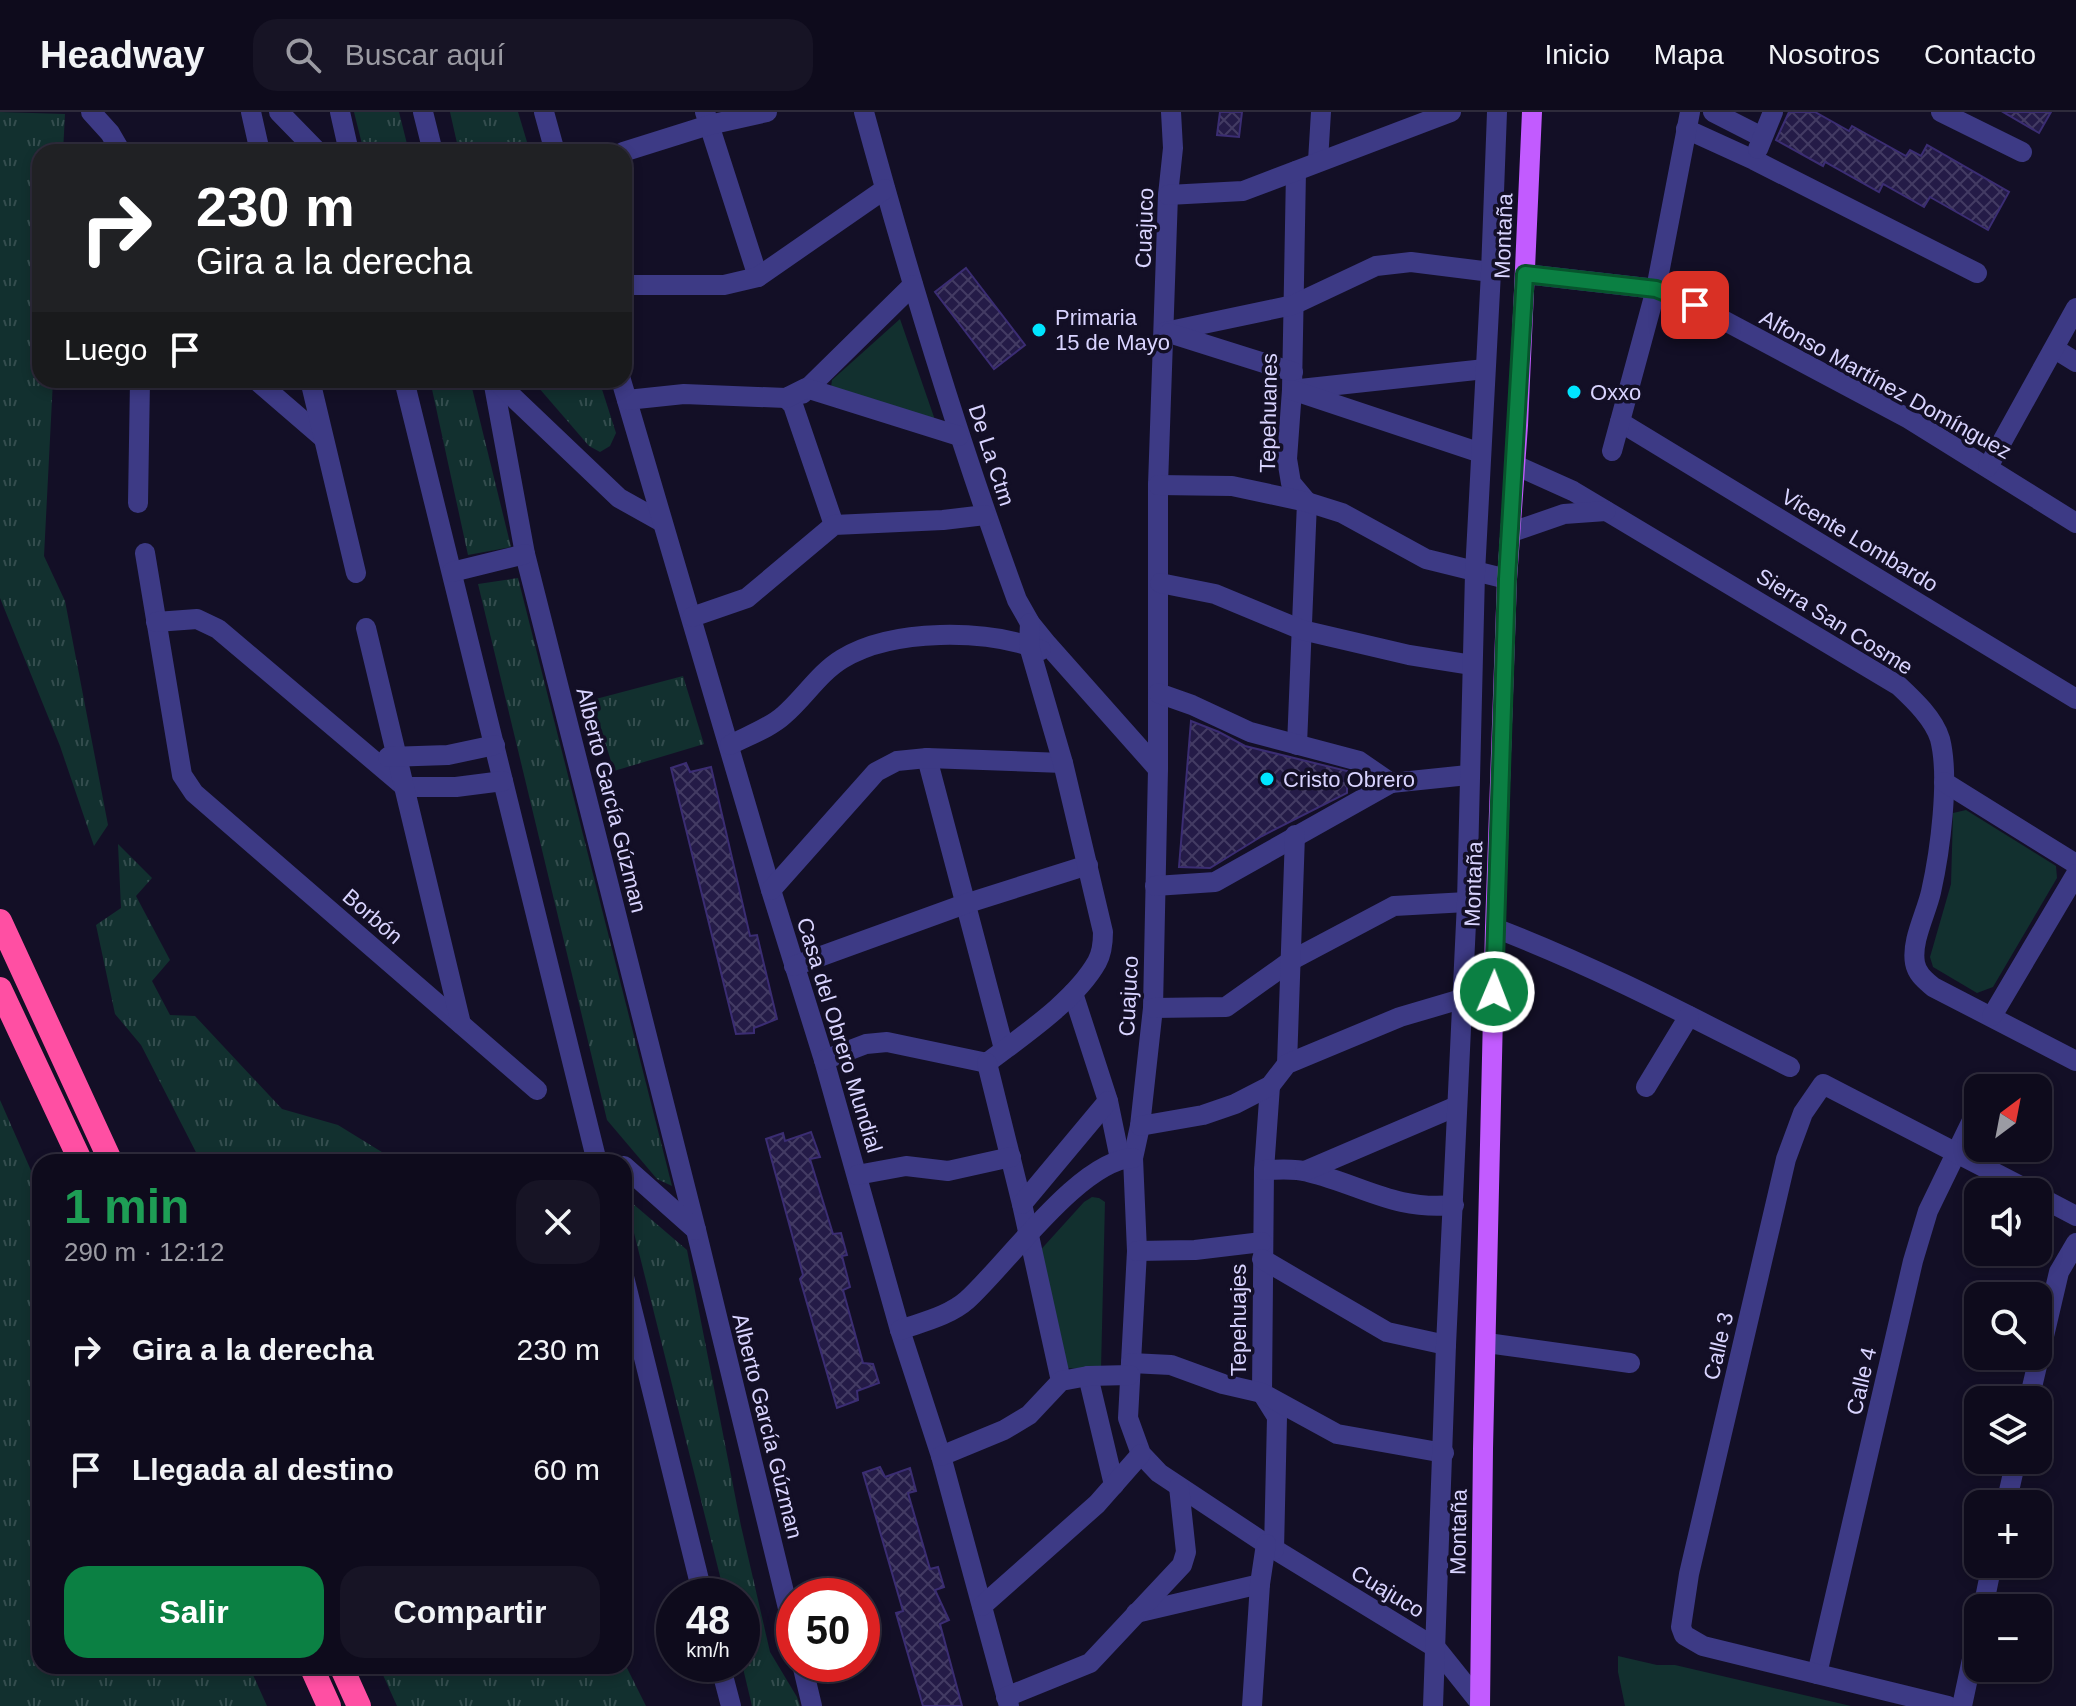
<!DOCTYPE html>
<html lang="es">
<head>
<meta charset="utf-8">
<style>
  :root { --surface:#0e0b1c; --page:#171425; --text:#f1f3f6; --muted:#9b9ba3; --line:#2e2b3b; --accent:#0b8043 }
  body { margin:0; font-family:Arial,sans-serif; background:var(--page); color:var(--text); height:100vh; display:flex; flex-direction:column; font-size:30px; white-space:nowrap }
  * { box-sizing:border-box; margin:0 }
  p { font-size:26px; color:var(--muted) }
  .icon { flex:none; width:44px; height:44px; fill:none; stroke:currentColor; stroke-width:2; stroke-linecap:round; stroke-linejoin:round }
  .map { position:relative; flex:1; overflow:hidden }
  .panel { position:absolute; left:32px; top:1042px; width:600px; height:520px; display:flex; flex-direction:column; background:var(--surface); border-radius:24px; box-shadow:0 4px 12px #0003,0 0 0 2px var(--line) }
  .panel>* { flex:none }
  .guide { position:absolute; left:32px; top:32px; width:600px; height:244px; border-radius:24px; box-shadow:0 4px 12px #0003,0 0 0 2px var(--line); background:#202124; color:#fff; overflow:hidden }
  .needle { width:52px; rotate:32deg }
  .tools { position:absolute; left:1964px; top:962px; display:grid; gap:16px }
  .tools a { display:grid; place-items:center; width:88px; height:88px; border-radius:16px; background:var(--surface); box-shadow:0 4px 12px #0003,0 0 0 2px var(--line); font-size:40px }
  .speed { position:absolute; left:656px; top:1466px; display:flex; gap:16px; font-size:40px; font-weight:700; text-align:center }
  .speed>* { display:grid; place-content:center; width:104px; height:104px; border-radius:50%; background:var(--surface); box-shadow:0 4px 12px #0003,0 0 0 2px var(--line); line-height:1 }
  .speed small { font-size:20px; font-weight:400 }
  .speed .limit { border:12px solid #d22; background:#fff; color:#111 }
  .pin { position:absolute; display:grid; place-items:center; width:68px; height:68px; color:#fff; margin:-34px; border-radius:16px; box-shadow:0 4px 12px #0006 }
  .me { position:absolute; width:88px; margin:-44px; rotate:1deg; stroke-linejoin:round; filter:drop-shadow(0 0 6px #0008) }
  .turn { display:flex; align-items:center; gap:28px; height:168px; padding:0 32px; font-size:36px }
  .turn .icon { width:104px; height:104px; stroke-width:2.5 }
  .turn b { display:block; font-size:56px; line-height:68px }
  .then { display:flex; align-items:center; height:76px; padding:0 32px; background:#0003; gap:16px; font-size:30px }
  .round { display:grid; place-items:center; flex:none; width:84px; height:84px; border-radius:24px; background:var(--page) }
  .overview { display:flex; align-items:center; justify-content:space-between; height:136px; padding:0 32px }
  h1 { font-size:48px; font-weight:700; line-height:60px; color:#1e9e55 }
  .primary-button { display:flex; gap:16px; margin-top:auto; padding:16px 32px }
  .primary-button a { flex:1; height:92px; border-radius:24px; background:var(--accent); color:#fff; font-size:32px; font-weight:700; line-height:92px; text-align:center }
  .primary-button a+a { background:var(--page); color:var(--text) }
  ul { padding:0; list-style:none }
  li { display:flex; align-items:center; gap:24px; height:120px; padding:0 32px }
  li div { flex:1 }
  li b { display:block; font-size:30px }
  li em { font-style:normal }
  header { display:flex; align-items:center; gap:48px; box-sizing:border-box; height:112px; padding:0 40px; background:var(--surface); border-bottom:2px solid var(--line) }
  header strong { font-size:38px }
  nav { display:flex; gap:44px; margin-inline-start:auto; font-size:28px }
  .search { width:560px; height:72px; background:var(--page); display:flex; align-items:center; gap:20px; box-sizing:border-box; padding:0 28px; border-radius:24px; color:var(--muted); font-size:30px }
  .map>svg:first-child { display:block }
  .grass { fill:url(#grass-tufts) }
  .park { fill:#12302f }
  .building { fill:url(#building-cross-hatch); stroke:#3b2d73; stroke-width:2 }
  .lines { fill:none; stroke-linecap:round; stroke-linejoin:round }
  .minor { stroke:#3d3a85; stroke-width:20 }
  .major { stroke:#c25bff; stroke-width:20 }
  .highway { stroke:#ff4fa3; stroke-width:24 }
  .route-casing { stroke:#07532c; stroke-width:20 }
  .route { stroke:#0b8043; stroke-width:14 }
  .poi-dot { fill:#00e5ff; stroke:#130f26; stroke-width:3 }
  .labels { text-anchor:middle; stroke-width:7; stroke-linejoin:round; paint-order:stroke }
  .street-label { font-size:22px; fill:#d9d4ff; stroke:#130f26 }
  .poi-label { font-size:22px; fill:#d9d4ff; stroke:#130f26; text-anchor:start }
</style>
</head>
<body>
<header>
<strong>Headway</strong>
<div class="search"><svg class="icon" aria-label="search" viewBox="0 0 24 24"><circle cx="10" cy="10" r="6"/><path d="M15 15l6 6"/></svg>Buscar aquí</div>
<nav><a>Inicio</a><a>Mapa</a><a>Nosotros</a><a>Contacto</a></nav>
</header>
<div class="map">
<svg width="2076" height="1594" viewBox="0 0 2076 1594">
  <defs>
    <pattern id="grass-tufts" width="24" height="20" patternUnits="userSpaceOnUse" patternTransform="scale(2)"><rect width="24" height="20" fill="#12302f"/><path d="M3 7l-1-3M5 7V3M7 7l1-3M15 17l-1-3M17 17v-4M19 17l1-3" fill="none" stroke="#344d4e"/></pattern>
    <pattern id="building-cross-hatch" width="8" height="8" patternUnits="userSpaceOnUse" patternTransform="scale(2)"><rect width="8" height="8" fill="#241b47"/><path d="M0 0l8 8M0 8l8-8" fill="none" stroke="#433b63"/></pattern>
  </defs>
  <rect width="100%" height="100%" fill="#130f26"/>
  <!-- grass -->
  <g class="grass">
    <path d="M 0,0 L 65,2 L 63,40 L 40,40 L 40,268 L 53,268 L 44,444 L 65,489 L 108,713 L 94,734 L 60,634 L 0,486 Z"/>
    <path d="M 354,0 L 399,0 L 409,40 L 364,40 Z"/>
    <path d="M 450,0 L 518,0 L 530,40 L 459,40 Z"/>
    <path d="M 430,268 L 470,268 L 511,435 L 468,443 Z"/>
    <path d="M 532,268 L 599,268 L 616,321 L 610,334 L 600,340 L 589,334 Z"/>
    <path d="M 518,466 L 672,1074 L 657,1067 L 607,1008 L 478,472 Z"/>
    <path d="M 683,564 L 704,632 L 614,659 L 592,588 Z"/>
    <path d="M 118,732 L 152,766 L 136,784 L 170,848 L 152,869 L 170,903 L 195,904 L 282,997 L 338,1013 L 398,1050 L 201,1050 L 141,933 L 115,902 L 96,813 L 121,796 Z"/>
    <path d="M 0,988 L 40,1079 L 40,1554 L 249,1554 L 267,1594 L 0,1594 Z"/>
    <path d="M 625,1085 L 687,1138 L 741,1414 L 770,1540 L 797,1585 L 800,1594 L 752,1594 L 742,1552 L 742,1484 L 725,1484 Z"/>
    <path d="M 624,1550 L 646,1594 L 397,1594 L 379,1554 L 624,1554 Z"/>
  </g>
  <!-- park -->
  <g class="park">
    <path d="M 900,207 L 935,308 L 830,282 L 832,268 Z"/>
    <path d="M 1966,698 L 2056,754 L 2057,766 L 1993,875 L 1977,881 L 1933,855 L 1930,845 L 1951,772 L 1953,701 Z"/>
    <path d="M 1092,1085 L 1099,1086 L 1105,1090 L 1101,1258 L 1065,1256 L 1036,1143 L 1084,1090 Z"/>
    <path d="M 1618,1544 L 1657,1553 L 1675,1553 L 1851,1594 L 1625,1594 L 1618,1560 Z"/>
  </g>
  <!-- building -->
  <g class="building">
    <path d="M 1220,0 L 1242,0 L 1239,25 L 1217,23 Z"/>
    <path d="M 1789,0 L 1815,0 L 1849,19 L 1852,14 L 1906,44 L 1910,38 L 1921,44 L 1927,33 L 2009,80 L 1988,118 L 1930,85 L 1924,95 L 1883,72 L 1879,80 L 1825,50 L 1823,54 L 1776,28 Z"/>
    <path d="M 2003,0 L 2051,0 L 2039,21 Z"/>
    <path d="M 966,156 L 1025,233 L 994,257 L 935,180 Z"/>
    <path d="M 1191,609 L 1219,620 L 1245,634 L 1347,659 L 1347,681 L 1262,724 L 1210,756 L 1179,755 Z"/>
    <path d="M 686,651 L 690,660 L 711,655 L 750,824 L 757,823 L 777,907 L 754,916 L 754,921 L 736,922 L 671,656 Z"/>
    <path d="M 811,1020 L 820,1045 L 810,1047 L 833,1122 L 841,1121 L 847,1143 L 842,1144 L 850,1175 L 843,1178 L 863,1251 L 873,1252 L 879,1271 L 857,1279 L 858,1288 L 837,1296 L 800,1167 L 803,1163 L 766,1027 L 783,1021 L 785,1029 Z"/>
    <path d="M 880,1355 L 885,1365 L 910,1356 L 916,1379 L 908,1381 L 930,1457 L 938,1455 L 944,1475 L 935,1478 L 949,1508 L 940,1512 L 962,1594 L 923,1594 L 896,1501 L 903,1499 L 863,1361 Z"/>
  </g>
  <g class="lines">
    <!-- minor -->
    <g class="minor">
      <path d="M 91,0 L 110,21 L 121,40"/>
      <path d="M 251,0 L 260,40"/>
      <path d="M 279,0 L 318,40"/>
      <path d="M 340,0 L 349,40"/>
      <path d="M 423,0 L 433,40"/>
      <path d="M 544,0 L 555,40"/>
      <path d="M 705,0 L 758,165"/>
      <path d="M 864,0 C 909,165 958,328 1017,488 L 1030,511 L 1047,532 L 1158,657"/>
      <path d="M 1171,0 L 1173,36 L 1168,83 L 1158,373 L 1158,657 L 1153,896 L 1140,1014 L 1133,1046 L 1137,1139 L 1128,1306 L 1141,1342 L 1159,1361 L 1266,1432 L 1436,1536 L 1480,1591"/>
      <path d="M 1713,0 L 1762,25"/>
      <path d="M 1941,0 L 2022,40"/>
      <path d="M 1686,17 L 1754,48 L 1977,161"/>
      <path d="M 1758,37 L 1773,0"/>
      <path d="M 623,40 L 709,13 L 767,0"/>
      <path d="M 1318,49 L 1321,0"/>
      <path d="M 1296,59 L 1292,278 L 1287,347 L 1291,371 L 1307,390 L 1297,633"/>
      <path d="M 1168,83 L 1243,79 L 1451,0"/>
      <path d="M 1525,162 L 1656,177 L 1695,193 L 1909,307 L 2076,411"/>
      <path d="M 624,173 L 724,173 L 758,165 L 885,77"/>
      <path d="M 1165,220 L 1293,193 L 1376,154 L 1411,150 L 1491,160"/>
      <path d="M 1169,221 L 1293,260"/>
      <path d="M 2055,237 L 2076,250"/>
      <path d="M 256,268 L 322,325"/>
      <path d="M 310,268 L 356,461"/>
      <path d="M 404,268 L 597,1050"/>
      <path d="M 493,268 L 525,442 L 696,1118 L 794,1521"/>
      <path d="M 495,268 L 619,386 L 662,410"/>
      <path d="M 621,268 L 771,778 L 824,948 L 900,1218 L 941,1344 L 1009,1594"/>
      <path d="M 1300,277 L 1485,257"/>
      <path d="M 1292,278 L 1481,341"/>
      <path d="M 802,282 L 913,173"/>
      <path d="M 786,286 L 793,293 L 834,413"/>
      <path d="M 627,288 L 684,282 L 786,286 L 806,276 L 959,324"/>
      <path d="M 1620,310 L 2076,587"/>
      <path d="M 1612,339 L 1656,177 L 1690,0"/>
      <path d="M 1515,353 L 1573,379 L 1899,574 C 1914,588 1934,607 1940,627 C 1950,666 1940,740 1931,780 C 1926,802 1911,829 1915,851 C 1917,862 1925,868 1933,875 L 2076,949"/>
      <path d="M 1988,355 L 2076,196"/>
      <path d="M 1158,373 L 1232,374 L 1307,390 L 1342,401 L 1426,447 L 1507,467"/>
      <path d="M 138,391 L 140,268"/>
      <path d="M 1512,420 L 1564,402 L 1606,399"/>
      <path d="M 145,441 L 182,663 L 194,681 L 537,978"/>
      <path d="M 452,460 L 525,442"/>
      <path d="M 1160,471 L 1215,482 L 1302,518 L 1409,543 L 1472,553"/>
      <path d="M 692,505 L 747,486 L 834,413 L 943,408 L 985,403"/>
      <path d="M 156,510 L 197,507 L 218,517 L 405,675 L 456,675 L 503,669"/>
      <path d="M 366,516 L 461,912"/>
      <path d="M 1158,581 L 1192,593 L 1250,620 L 1359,649 L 1391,671 L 1468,663"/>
      <path d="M 730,633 C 747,624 770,616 784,603 C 804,586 819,561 842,547 C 893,516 986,517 1041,538"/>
      <path d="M 388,645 L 448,643 L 495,633"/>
      <path d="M 927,646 L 1004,937"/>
      <path d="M 1944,670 L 2076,752"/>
      <path d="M 1155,774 L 1215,770 L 1391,671"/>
      <path d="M 771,778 L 876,660 L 897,649 L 927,646 L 1063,651"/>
      <path d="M 1495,816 C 1597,855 1693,906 1790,955"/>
      <path d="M 794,854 L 965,792 L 1088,753"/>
      <path d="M 1073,881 L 1108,989 L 1120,1047"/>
      <path d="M 1153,896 L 1226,895 L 1292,848 L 1394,794 L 1467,790"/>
      <path d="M 1992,904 L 2076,762"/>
      <path d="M 824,948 L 866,932 L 887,930 L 987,951 C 1022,924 1075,889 1097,850 C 1102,841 1103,830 1103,820 L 1063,651 L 1029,534 L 1030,511"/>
      <path d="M 987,951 L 1022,1092 L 1061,1269"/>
      <path d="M 1287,952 L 1295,723"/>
      <path d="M 1270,974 L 1264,1058 L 1262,1281 L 1277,1305 L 1274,1438"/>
      <path d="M 1646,975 L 1689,904"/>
      <path d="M 1140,1014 L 1203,1003 L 1235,992 L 1270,974 L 1287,952 L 1400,905 L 1461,887"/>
      <path d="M 624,1054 L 696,1118"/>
      <path d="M 1264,1058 C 1278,1058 1294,1056 1308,1060 C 1362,1073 1395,1099 1454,1093"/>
      <path d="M 1305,1059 L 1457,994"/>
      <path d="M 857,1063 L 906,1054 L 948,1059 L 1011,1045"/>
      <path d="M 2038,1084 L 2076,1104"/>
      <path d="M 1022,1092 L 1108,989"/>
      <path d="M 1137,1139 L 1195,1138 L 1262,1130"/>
      <path d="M 1262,1147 L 1387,1220 L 1446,1233"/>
      <path d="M 624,1165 L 703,1484"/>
      <path d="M 900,1218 C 922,1210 949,1204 967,1188 C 1006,1153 1081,1047 1133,1046"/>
      <path d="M 1487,1231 L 1630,1251"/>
      <path d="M 1131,1251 L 1171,1253 L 1223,1272 L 1262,1281 L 1337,1322 L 1444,1341"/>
      <path d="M 1088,1264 L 1114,1373"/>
      <path d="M 2029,1288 L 2059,1160 L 2076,1131"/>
      <path d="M 941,1344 L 1004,1318 L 1029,1303 L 1061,1269 L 1088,1264 L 1130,1263"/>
      <path d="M 2006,1392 L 2016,1348"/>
      <path d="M 982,1494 L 1097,1392 L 1141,1342"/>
      <path d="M 1983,1496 L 1992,1452"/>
      <path d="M 1136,1501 L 1260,1472"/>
      <path d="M 720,1552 L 731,1594"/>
      <path d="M 802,1552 L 812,1594"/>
      <path d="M 1817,1562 L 1913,1149 L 1928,1099 L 1978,996"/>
      <path d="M 1006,1585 L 1090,1551 L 1182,1453 L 1186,1440 L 1179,1375"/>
      <path d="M 1252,1594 L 1260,1472 L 1266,1432"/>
      <path d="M 1433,1594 L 1446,1233 L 1467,790 L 1475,461 L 1491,160 L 1497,0"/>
      <path d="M 1948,1594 L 1703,1534 L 1684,1523 L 1681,1515 L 1689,1462 L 1786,1047 L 1803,1001 L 1823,972 L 2032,1080"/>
      <path d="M 1962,1594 L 1978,1519"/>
    </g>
    <!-- major -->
    <path class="major" d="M 1480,1594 L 1483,1337 L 1495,816 L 1507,467 L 1518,313 L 1532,0"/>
    <!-- highway -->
    <g class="highway">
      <path d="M 0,809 L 111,1050"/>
      <path d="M 0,877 L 81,1050"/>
      <path d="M 311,1554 L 329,1594"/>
      <path d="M 341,1554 L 359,1594"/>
    </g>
  </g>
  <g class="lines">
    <!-- route casing -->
    <g class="route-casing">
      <path id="route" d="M 1494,880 L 1507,467 L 1525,162 L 1656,177 L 1695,193"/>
    </g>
    <!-- route -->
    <use href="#route" class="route"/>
  </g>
  <!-- markers -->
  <g class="poi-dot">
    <circle cx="1039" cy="218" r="8"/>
    <circle cx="1574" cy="280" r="8"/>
    <circle cx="1267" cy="667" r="8"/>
  </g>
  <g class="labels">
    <!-- street labels -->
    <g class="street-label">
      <text transform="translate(1144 116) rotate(-88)" y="8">Cuajuco</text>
      <text transform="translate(1503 124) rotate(-88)" y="8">Montaña</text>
      <text transform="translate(1886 272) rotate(29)" y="8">Alfonso Martínez Domínguez</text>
      <text transform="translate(1268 301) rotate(-89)" y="8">Tepehuanes</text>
      <text transform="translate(992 343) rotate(72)" y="8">De La Ctm</text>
      <text transform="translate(1860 428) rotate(31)" y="8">Vicente Lombardo</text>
      <text transform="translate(1835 509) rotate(32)" y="8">Sierra San Cosme</text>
      <text transform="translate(612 688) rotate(76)" y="8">Alberto García Gúzman</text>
      <text transform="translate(1473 772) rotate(-88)" y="8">Montaña</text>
      <text transform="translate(373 804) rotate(41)" y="8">Borbón</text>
      <text transform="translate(1128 884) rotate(-87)" y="8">Cuajuco</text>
      <text transform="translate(840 923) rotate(73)" y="8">Casa del Obrero Mundial</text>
      <text transform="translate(1238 1208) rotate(-90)" y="8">Tepehuajes</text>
      <text transform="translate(1718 1234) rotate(-77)" y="8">Calle 3</text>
      <text transform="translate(1861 1269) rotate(-77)" y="8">Calle 4</text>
      <text transform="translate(768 1314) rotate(76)" y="8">Alberto García Gúzman</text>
      <text transform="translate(1458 1420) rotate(-89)" y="8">Montaña</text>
      <text transform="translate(1388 1479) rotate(31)" y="8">Cuajuco</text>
    </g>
    <!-- poi labels -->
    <g class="poi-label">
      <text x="1055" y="213">Primaria<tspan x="1055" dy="25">15 de Mayo</tspan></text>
      <text x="1590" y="288">Oxxo</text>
      <text x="1283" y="675">Cristo Obrero</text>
    </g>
  </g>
</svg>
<div class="tools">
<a><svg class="needle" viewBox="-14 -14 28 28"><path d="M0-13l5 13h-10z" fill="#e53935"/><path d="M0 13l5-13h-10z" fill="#9b9ba3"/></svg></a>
<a><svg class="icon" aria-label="sound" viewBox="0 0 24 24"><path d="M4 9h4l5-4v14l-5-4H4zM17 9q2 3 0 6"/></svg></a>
<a><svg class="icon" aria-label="search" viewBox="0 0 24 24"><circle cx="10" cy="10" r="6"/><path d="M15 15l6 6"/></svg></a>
<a><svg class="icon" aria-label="layers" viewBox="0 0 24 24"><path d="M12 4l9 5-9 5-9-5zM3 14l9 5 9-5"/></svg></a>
<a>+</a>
<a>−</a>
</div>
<div class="speed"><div>48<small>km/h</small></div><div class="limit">50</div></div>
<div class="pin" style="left:1695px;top:193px;background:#d93025"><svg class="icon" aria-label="arrive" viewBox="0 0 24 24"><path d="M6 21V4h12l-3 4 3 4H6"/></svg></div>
<svg class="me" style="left:1494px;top:880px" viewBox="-20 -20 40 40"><circle r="17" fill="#0b8043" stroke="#fff" stroke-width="3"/><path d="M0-11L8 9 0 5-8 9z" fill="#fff"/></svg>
<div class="guide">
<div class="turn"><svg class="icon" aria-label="right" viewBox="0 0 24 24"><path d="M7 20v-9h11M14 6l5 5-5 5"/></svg><div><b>230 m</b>Gira a la derecha</div></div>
<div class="then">Luego<svg class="icon" aria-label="arrive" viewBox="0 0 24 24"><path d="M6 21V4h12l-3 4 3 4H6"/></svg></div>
</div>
<section class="panel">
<div class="overview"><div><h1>1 min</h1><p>290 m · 12:12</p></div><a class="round"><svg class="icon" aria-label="close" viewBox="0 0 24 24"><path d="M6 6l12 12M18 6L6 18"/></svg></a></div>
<ul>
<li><svg class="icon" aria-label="right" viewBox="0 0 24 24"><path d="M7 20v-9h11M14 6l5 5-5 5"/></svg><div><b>Gira a la derecha</b></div><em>230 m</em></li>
<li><svg class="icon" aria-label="arrive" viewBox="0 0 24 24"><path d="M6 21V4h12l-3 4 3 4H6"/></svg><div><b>Llegada al destino</b></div><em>60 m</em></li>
</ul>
<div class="primary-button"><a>Salir</a><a>Compartir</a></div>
</section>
</div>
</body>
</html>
